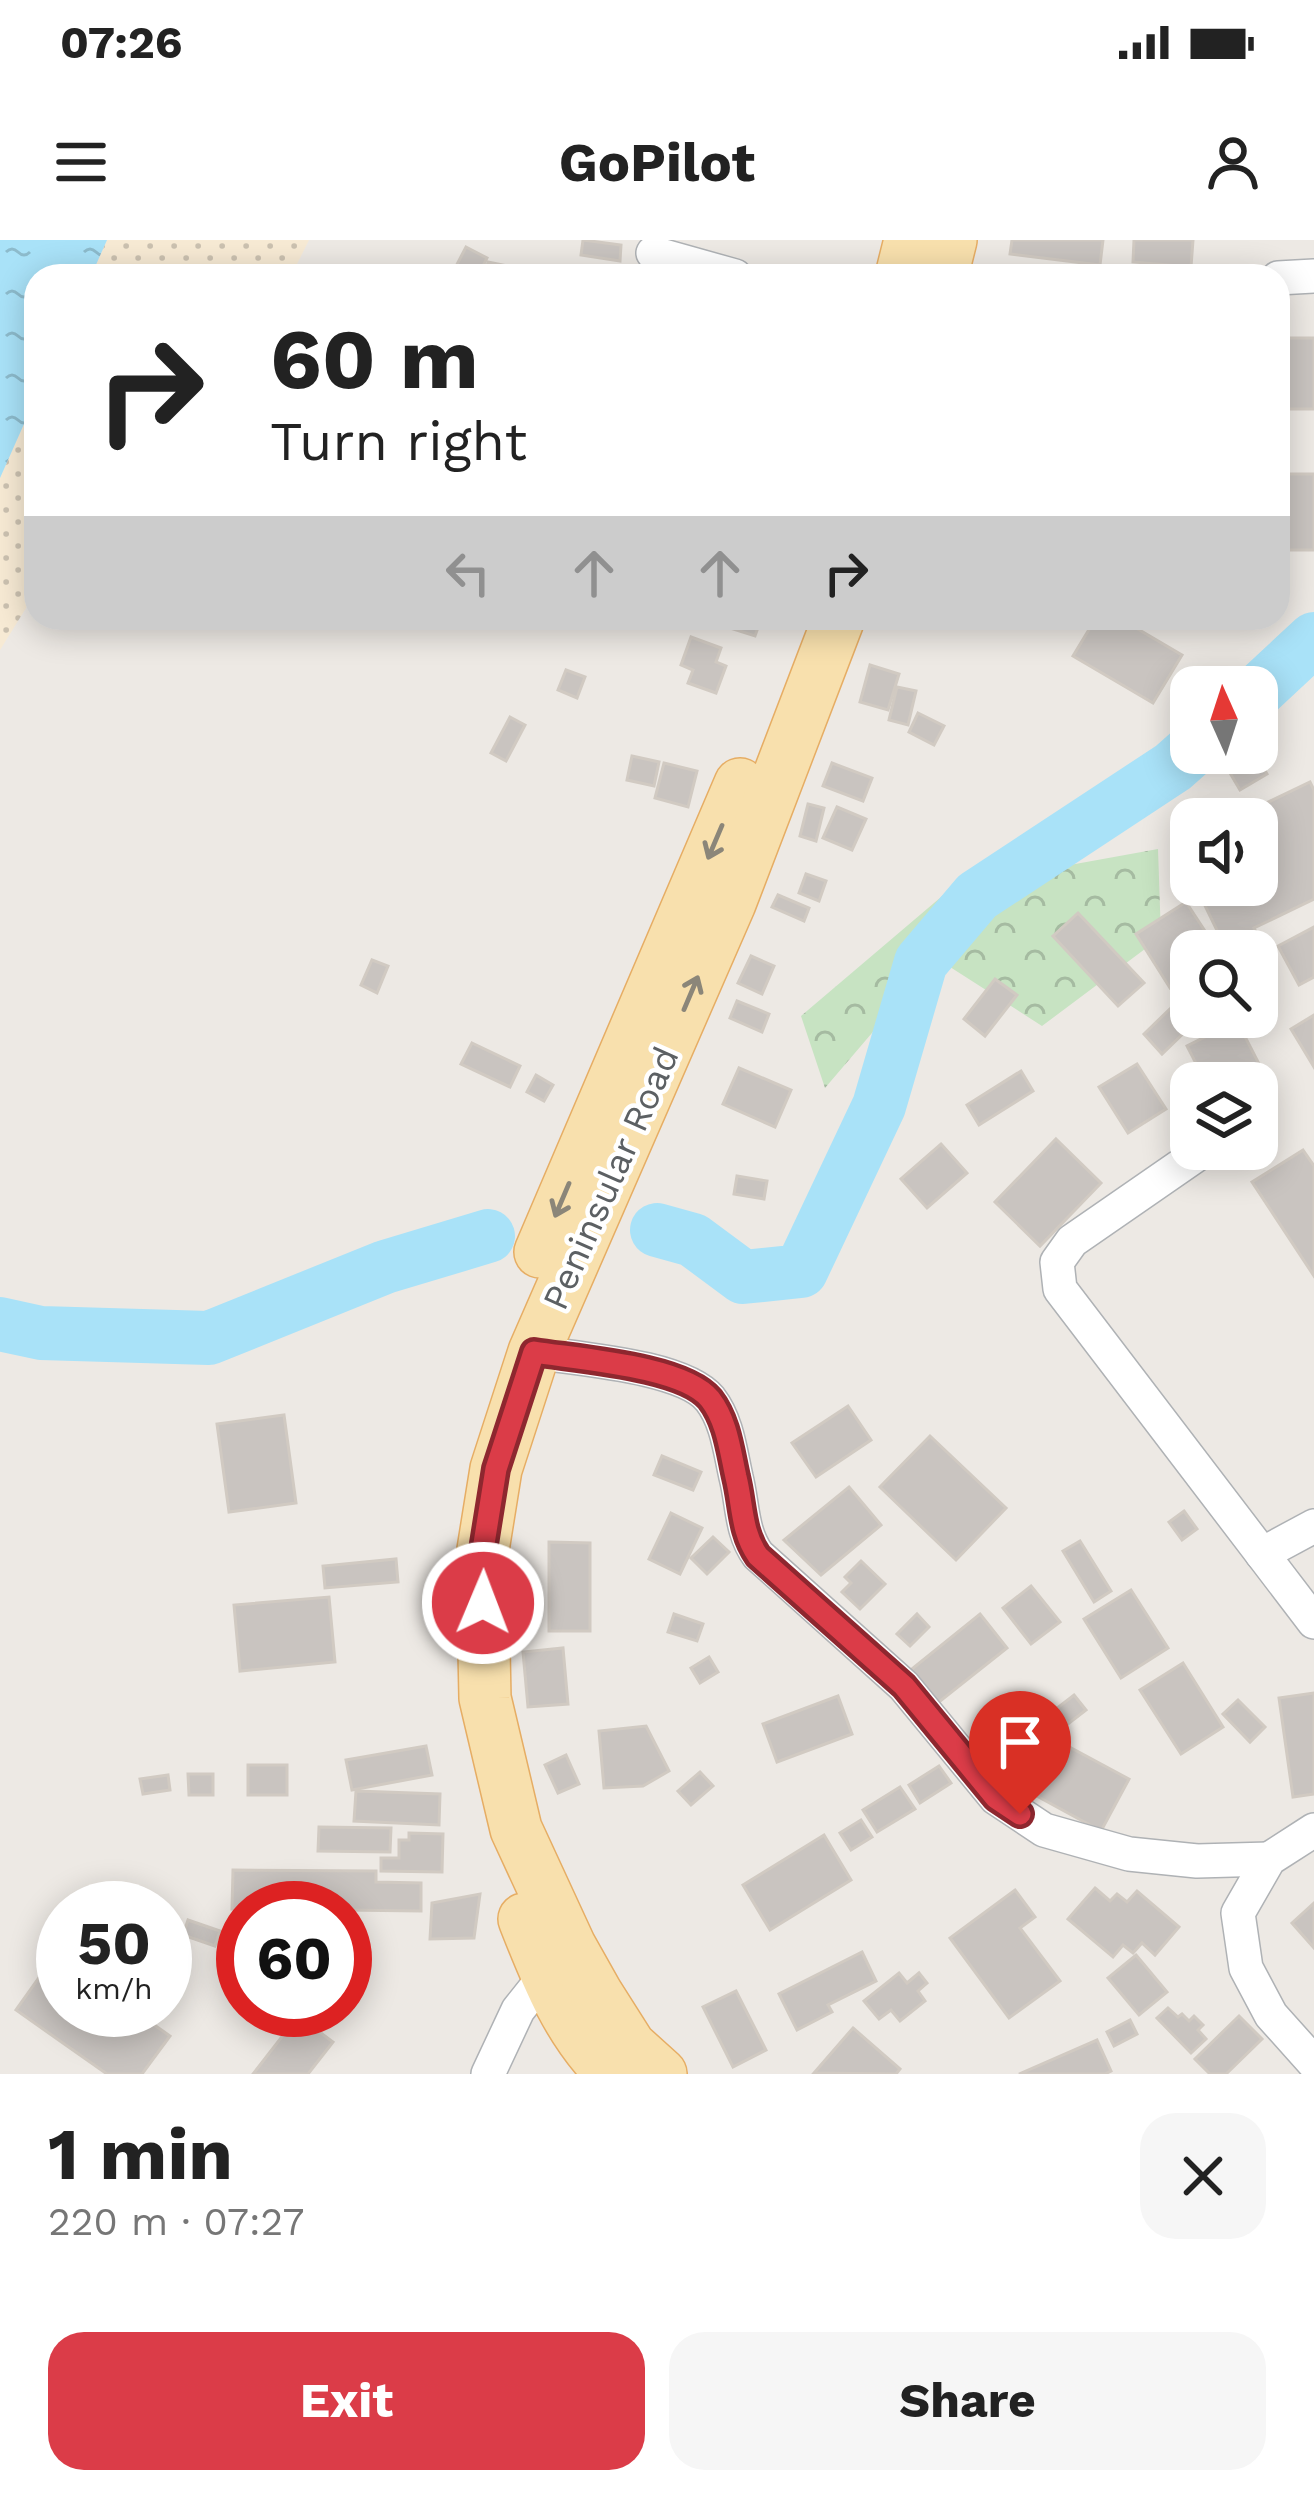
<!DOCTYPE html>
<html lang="en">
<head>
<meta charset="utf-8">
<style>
  :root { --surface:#fff; --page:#f6f6f6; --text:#222; --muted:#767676; --accent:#db3c48 }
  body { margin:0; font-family:"Work Sans",sans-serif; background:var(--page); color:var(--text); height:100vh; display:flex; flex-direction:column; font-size:45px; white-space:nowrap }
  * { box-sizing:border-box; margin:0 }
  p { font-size:39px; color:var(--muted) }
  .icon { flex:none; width:66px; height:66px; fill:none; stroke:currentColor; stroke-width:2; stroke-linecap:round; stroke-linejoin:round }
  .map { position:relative; height:1834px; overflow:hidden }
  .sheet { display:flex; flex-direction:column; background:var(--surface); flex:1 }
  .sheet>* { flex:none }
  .banner { position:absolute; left:24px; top:24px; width:1266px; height:366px; border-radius:36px; box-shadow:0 6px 30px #0003; background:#fff; color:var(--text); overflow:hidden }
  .needle { width:78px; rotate:357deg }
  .controls { position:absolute; left:1170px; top:426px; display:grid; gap:24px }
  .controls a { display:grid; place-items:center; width:108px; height:108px; border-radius:24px; background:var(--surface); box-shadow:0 6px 30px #0003; font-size:60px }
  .speed { position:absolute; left:36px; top:1641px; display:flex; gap:24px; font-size:60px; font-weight:700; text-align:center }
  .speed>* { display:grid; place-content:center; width:156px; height:156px; border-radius:50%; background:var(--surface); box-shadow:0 6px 30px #0003; line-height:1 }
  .speed small { font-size:30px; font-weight:400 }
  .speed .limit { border:18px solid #d22; background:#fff; color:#111 }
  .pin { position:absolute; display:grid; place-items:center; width:102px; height:102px; color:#fff; margin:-123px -51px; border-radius:50% 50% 50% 0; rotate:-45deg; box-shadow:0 0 12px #0007 }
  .pin .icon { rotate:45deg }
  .me { position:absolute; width:132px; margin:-66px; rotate:1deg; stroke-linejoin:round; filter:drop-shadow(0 0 9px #0008) }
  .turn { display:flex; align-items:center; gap:42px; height:252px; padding:0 48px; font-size:54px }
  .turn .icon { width:156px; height:156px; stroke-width:2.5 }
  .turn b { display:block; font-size:84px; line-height:102px }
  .lanes { display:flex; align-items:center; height:114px; padding:0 48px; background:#0003; justify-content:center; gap:60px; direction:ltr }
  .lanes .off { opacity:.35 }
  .round { display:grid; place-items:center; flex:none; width:126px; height:126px; border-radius:36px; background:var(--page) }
  .headline { display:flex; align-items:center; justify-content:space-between; height:204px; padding:0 48px }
  h1 { font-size:72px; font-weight:700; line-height:90px }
  .primary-button { display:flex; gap:24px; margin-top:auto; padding:24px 48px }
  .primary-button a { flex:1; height:138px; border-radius:36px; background:var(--accent); color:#fff; font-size:48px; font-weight:700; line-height:138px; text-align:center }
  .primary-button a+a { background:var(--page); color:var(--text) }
  .status { display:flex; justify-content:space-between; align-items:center; height:84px; padding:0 60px; background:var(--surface); direction:ltr }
  .status svg { height:33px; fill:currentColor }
  header { display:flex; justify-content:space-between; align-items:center; height:156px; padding:0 48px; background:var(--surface); font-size:54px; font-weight:700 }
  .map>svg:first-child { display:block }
  .forest { fill:url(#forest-crowns) }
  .sand { fill:url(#sand-dots) }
  .water { fill:url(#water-ripples) }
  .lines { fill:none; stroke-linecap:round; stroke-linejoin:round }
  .river { stroke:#a9e2f8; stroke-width:54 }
  .building { fill:#c9c4c0; stroke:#d1cac2; stroke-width:3 }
  .street-casing { stroke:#afb2b5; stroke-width:36 }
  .primary-casing { stroke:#e6ad64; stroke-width:54 }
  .street { stroke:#fff; stroke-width:33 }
  .primary { stroke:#f8e0ad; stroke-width:51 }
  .oneway { stroke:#8b8679 }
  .route-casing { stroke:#8e272f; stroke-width:30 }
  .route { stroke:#db3c48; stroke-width:21 }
  .labels { text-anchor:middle; stroke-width:9; stroke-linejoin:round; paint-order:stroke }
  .street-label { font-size:36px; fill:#5c6063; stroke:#fff }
</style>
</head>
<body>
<div class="status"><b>07:26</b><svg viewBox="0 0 49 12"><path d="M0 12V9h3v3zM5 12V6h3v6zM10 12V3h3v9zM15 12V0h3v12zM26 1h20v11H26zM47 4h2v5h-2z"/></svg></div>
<header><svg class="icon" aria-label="menu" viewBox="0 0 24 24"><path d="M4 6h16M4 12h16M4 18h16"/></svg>GoPilot<svg class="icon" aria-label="person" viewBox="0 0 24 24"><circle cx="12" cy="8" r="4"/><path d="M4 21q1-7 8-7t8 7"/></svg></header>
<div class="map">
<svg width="1314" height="1834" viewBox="0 0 1314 1834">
  <defs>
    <pattern id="forest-crowns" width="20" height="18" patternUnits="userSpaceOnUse" patternTransform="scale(3)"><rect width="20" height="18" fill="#c7e3c2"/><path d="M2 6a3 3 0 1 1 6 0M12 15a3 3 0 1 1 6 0" fill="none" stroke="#a5bba1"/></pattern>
    <pattern id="sand-dots" width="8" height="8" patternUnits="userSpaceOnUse" patternTransform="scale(3)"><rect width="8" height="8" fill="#f7ead4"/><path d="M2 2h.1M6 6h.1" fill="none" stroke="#cbc1b0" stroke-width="1.8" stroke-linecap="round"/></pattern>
    <pattern id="water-ripples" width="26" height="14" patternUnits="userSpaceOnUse" patternTransform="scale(3)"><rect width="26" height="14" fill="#a9e2f8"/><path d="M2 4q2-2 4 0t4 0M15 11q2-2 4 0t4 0" fill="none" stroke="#8dbbcc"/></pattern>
  </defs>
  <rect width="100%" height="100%" fill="#ede9e4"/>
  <!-- forest -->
  <path class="forest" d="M 1158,609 L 1161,697 L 1042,786 L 936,718 L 825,848 L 801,776 L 954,646 Z"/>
  <!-- sand -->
  <g class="sand">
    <path d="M 107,0 L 309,0 L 291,36 L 91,36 Z"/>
    <path d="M 36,157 L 36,352 L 0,410 L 0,238 Z"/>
  </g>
  <!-- water -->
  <path class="water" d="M 0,0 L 107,0 L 91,36 L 36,36 L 36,157 L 0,238 Z"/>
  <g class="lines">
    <!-- river -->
    <g class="river">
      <path d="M 1257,452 L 1314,399"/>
      <path d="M 657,990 L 693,1000 L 743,1037 L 801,1031 L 879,866 L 921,722 L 977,656 L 1173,527 L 1191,511"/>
      <path d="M 0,1084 L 41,1093 L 209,1098 L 385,1027 L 488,996"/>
    </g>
  </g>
  <!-- building -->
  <g class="building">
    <path d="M 583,0 L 621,5 L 620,21 L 581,15 Z"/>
    <path d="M 1012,0 L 1103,0 L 1100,25 L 1010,14 Z"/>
    <path d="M 1134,0 L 1193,0 L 1191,27 L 1133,22 Z"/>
    <path d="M 466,7 L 487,18 L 478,36 L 451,36 Z"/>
    <path d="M 488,22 L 522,29 L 521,36 L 485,36 Z"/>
    <rect x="1283" y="98" width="31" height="71"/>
    <rect x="1278" y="234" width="36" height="76"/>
    <path d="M 733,378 L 749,378 L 760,382 L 755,396 L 730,388 Z"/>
    <path d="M 1096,378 L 1119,378 L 1182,415 L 1153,463 L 1073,416 Z"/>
    <path d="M 691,397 L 721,408 L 716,422 L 726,426 L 716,453 L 688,443 L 693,430 L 681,425 Z"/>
    <path d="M 870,425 L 899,434 L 888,470 L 860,462 Z"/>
    <path d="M 566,430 L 585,437 L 577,458 L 558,450 Z"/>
    <path d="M 897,447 L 916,451 L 908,485 L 889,480 Z"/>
    <path d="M 918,473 L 944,486 L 934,505 L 909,492 Z"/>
    <path d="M 510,477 L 525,485 L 506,521 L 491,513 Z"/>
    <path d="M 632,516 L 659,522 L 654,546 L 627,540 Z"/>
    <path d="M 1257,517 L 1267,534 L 1240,550 L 1230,533 Z"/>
    <path d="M 664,523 L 697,531 L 688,567 L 655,558 Z"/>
    <path d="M 832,523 L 872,538 L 863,561 L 823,546 Z"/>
    <path d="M 1310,542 L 1314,550 L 1314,659 L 1254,688 L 1259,698 L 1227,711 L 1195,645 L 1257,645 L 1257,579 L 1233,579 Z"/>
    <path d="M 808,564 L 824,568 L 816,601 L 800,596 Z"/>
    <path d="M 837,567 L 866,579 L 852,610 L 823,598 Z"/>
    <path d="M 806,634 L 826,641 L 819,661 L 799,653 Z"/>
    <path d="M 778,655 L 809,668 L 804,681 L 772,667 Z"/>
    <path d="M 1186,662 L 1218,711 L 1191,711 L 1191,734 L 1170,748 L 1136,694 Z"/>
    <path d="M 1078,673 L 1144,743 L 1118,766 L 1053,696 Z"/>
    <path d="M 1314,687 L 1314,737 L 1299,745 L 1278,706 Z"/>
    <path d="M 751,716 L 774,726 L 762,754 L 738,743 Z"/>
    <path d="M 372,720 L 388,726 L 377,753 L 361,745 Z"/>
    <path d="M 995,739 L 1017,755 L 985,796 L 964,779 Z"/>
    <path d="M 737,761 L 769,774 L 762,792 L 730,778 Z"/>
    <path d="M 1174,765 L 1193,784 L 1162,814 L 1144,794 Z"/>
    <path d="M 1314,775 L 1314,827 L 1291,789 Z"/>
    <path d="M 1237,781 L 1276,857 L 1257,867 L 1257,843 L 1206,843 L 1187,806 Z"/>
    <path d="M 472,803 L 520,826 L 510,847 L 461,824 Z"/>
    <path d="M 1137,824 L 1166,869 L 1128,893 L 1099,847 Z"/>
    <path d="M 739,828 L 791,850 L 775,887 L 723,864 Z"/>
    <path d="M 1021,831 L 1033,851 L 979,885 L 967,865 Z"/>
    <path d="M 536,835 L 553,845 L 544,861 L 527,852 Z"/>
    <path d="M 1056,899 L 1101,943 L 1040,1006 L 995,962 Z"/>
    <path d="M 941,904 L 967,933 L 927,968 L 901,939 Z"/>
    <path d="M 1303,910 L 1314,926 L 1314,1036 L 1252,942 Z"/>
    <path d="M 737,936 L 767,941 L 764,959 L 734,954 Z"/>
    <path d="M 848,1166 L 871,1200 L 816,1237 L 792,1203 Z"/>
    <path d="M 284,1175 L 296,1263 L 229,1272 L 217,1184 Z"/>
    <path d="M 930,1196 L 1006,1268 L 956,1320 L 880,1247 Z"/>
    <path d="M 662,1216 L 701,1232 L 693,1250 L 654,1235 Z"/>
    <path d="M 849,1247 L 881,1285 L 821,1335 L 784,1300 Z"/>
    <path d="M 1184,1271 L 1197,1289 L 1182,1300 L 1169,1282 Z"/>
    <path d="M 671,1273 L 702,1288 L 680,1334 L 649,1319 Z"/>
    <path d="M 713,1297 L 729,1312 L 707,1334 L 691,1318 Z"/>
    <path d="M 1080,1301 L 1111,1351 L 1094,1362 L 1063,1311 Z"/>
    <path d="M 549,1302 L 590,1303 L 590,1391 L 549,1391 Z"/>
    <path d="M 396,1319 L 398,1342 L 325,1348 L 323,1326 Z"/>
    <path d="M 861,1321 L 885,1344 L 860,1369 L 842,1352 L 851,1343 L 845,1337 Z"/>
    <path d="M 1031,1346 L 1060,1382 L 1031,1404 L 1003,1368 Z"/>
    <path d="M 1131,1350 L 1168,1408 L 1121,1438 L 1084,1379 Z"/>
    <path d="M 329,1357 L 335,1422 L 240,1431 L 234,1365 Z"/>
    <path d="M 674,1374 L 703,1384 L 697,1401 L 668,1392 Z"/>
    <path d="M 917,1374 L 929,1387 L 910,1406 L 897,1394 Z"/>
    <path d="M 980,1374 L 1007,1408 L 934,1466 L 907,1433 Z"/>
    <path d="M 563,1408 L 568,1464 L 528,1467 L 523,1412 Z"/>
    <path d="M 709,1417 L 718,1432 L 700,1443 L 691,1428 Z"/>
    <path d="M 1183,1423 L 1223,1487 L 1181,1514 L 1140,1450 Z"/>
    <path d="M 1314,1453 L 1314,1554 L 1293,1557 L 1279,1458 Z"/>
    <path d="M 1074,1455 L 1086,1470 L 1068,1484 L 1056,1469 Z"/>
    <path d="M 838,1456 L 852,1494 L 777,1522 L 763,1484 Z"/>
    <path d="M 1238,1460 L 1265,1487 L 1250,1502 L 1223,1474 Z"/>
    <path d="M 646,1486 L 669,1531 L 643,1546 L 604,1548 L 599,1491 Z"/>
    <path d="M 1062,1503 L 1129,1539 L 1101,1591 L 1033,1554 Z"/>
    <path d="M 426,1506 L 432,1535 L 352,1550 L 346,1520 Z"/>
    <path d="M 566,1515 L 579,1544 L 558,1553 L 545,1525 Z"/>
    <rect x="248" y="1525" width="39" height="30"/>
    <path d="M 1013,1525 L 1026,1543 L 1004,1558 L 992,1541 Z"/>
    <path d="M 939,1526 L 951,1543 L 920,1563 L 909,1545 Z"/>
    <path d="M 700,1532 L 713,1546 L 691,1565 L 678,1551 Z"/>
    <path d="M 188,1534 L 213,1534 L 213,1555 L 189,1555 Z"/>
    <path d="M 168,1535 L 170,1550 L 143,1554 L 140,1539 Z"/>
    <path d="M 900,1547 L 915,1569 L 877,1592 L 863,1570 Z"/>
    <path d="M 356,1551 L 440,1554 L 439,1585 L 354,1581 Z"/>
    <path d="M 861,1580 L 872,1597 L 851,1610 L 840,1593 Z"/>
    <path d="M 319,1587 L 391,1588 L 390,1612 L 318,1611 Z"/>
    <path d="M 409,1593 L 443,1594 L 442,1632 L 381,1631 L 381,1618 L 399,1618 L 399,1600 L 409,1600 Z"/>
    <path d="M 824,1595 L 851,1640 L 770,1690 L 743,1645 Z"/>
    <path d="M 233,1630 L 376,1631 L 376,1642 L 421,1643 L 421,1671 L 345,1670 L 345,1668 L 232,1669 Z"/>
    <path d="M 1095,1648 L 1110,1661 L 1117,1654 L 1127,1662 L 1137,1651 L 1179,1687 L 1155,1715 L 1142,1703 L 1133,1713 L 1123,1705 L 1113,1717 L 1068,1679 Z"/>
    <path d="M 1015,1650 L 1035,1677 L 1020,1688 L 1060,1741 L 1009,1778 L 950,1698 Z"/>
    <path d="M 480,1654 L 474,1698 L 430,1699 L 432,1663 Z"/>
    <path d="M 1314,1663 L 1314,1708 L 1292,1683 Z"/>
    <path d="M 188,1680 L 220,1691 L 215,1706 L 183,1695 Z"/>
    <path d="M 862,1712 L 876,1741 L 828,1765 L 832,1772 L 797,1790 L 779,1754 Z"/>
    <path d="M 55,1715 L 63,1721 L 63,1770 L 133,1770 L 170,1796 L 142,1834 L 107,1834 L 16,1770 Z"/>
    <path d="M 1136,1715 L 1167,1752 L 1139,1775 L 1108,1738 Z"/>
    <path d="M 899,1733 L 907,1743 L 919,1733 L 927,1743 L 918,1751 L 925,1761 L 900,1781 L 891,1770 L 879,1779 L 864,1761 Z"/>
    <path d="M 736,1751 L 766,1810 L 733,1827 L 703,1767 Z"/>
    <path d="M 1168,1768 L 1178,1777 L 1182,1774 L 1189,1781 L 1194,1776 L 1203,1785 L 1198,1790 L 1206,1799 L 1191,1813 L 1157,1778 Z"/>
    <path d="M 298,1776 L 333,1802 L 308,1834 L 253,1834 Z"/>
    <path d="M 1239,1776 L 1262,1799 L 1226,1834 L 1210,1834 L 1195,1819 Z"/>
    <path d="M 1130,1780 L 1137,1794 L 1114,1806 L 1107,1792 Z"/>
    <path d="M 853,1788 L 900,1829 L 896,1834 L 814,1833 Z"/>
    <path d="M 1097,1800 L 1111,1831 L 1105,1834 L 1019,1834 Z"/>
  </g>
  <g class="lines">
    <!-- street casing -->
    <g class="street-casing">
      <g id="street">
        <path d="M 653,13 L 735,36"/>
        <path d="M 1278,38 L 1314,36"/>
        <path d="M 1205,909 L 1072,1001 L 1057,1022 L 1060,1049 L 1314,1382"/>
        <path d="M 534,1112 C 577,1119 683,1126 710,1159 C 727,1181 730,1210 736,1237 C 743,1265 741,1292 758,1315 L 904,1446 L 996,1558 L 1044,1590 L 1129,1614 L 1197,1621 L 1269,1619"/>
        <path d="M 1262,1314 L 1314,1286"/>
        <path d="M 1314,1590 L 1269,1619 L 1238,1673 L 1246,1728 L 1271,1775 L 1314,1823"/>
        <path d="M 488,1834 L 518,1770 L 557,1721"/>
      </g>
    </g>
    <!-- primary casing -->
    <g class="primary-casing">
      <g id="primary">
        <path d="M 901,36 L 910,0"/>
        <path d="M 942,36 L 951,0"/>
        <path d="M 540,1012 L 740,544"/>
        <path d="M 524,1679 C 546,1735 568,1792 612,1834"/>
        <path d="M 661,1834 L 630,1806 L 597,1754 L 570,1706 L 516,1589 L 485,1458 L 482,1316 L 496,1229 L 534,1112 L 730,663 L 839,378"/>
      </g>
    </g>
    <!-- street -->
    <use href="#street" class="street"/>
    <!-- primary -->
    <use href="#primary" class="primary"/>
  </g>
  <!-- one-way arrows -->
  <defs><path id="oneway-shaft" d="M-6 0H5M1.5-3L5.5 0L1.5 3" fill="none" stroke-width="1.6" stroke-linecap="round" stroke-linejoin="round" transform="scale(3)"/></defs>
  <g class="oneway">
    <use href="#oneway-shaft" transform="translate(715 602) rotate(113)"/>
    <use href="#oneway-shaft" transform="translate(691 753) rotate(-67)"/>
    <use href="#oneway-shaft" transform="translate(562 960) rotate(113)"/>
  </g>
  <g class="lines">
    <!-- route casing -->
    <g class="route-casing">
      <path id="route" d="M 483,1363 L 482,1316 L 496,1229 L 534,1112 C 577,1119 683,1126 710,1159 C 727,1181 730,1210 736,1237 C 743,1265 741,1292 758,1316 L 904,1446 L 996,1558 L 1020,1574"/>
    </g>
    <!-- route -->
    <use href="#route" class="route"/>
  </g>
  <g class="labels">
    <!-- street labels -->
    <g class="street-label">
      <text transform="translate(610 938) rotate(-66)" y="13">Peninsular Road</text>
    </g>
  </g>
</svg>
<div class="controls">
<a><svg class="needle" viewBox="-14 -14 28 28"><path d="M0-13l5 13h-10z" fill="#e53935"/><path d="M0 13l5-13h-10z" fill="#767676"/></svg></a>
<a><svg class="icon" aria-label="sound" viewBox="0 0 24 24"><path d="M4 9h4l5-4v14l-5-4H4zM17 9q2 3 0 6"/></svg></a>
<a><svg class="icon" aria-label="search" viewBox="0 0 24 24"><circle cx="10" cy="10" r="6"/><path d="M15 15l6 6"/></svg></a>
<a><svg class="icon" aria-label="layers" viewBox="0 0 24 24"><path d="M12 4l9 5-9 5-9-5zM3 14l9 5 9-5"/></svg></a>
</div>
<div class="speed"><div>50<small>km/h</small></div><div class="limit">60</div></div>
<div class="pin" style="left:1020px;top:1574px;background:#d93025"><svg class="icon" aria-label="arrive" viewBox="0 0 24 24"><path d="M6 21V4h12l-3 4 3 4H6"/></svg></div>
<svg class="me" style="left:483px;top:1363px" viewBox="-20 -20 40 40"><circle r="17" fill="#db3c48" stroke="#fff" stroke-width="3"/><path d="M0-11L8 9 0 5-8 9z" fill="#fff"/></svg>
<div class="banner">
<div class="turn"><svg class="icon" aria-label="right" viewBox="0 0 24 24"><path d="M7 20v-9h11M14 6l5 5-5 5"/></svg><div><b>60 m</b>Turn right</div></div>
<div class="lanes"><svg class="icon off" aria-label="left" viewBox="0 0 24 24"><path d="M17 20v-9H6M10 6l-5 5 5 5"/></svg><svg class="icon off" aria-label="ahead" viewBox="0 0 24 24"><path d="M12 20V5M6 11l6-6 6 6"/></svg><svg class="icon off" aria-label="ahead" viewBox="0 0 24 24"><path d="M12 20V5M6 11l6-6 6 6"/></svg><svg class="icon" aria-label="right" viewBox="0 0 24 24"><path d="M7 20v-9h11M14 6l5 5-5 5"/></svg></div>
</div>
</div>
<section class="sheet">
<div class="headline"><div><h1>1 min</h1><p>220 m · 07:27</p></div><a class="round"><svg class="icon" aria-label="close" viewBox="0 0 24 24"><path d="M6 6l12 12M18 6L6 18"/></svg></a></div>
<div class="primary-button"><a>Exit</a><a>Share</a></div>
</section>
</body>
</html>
